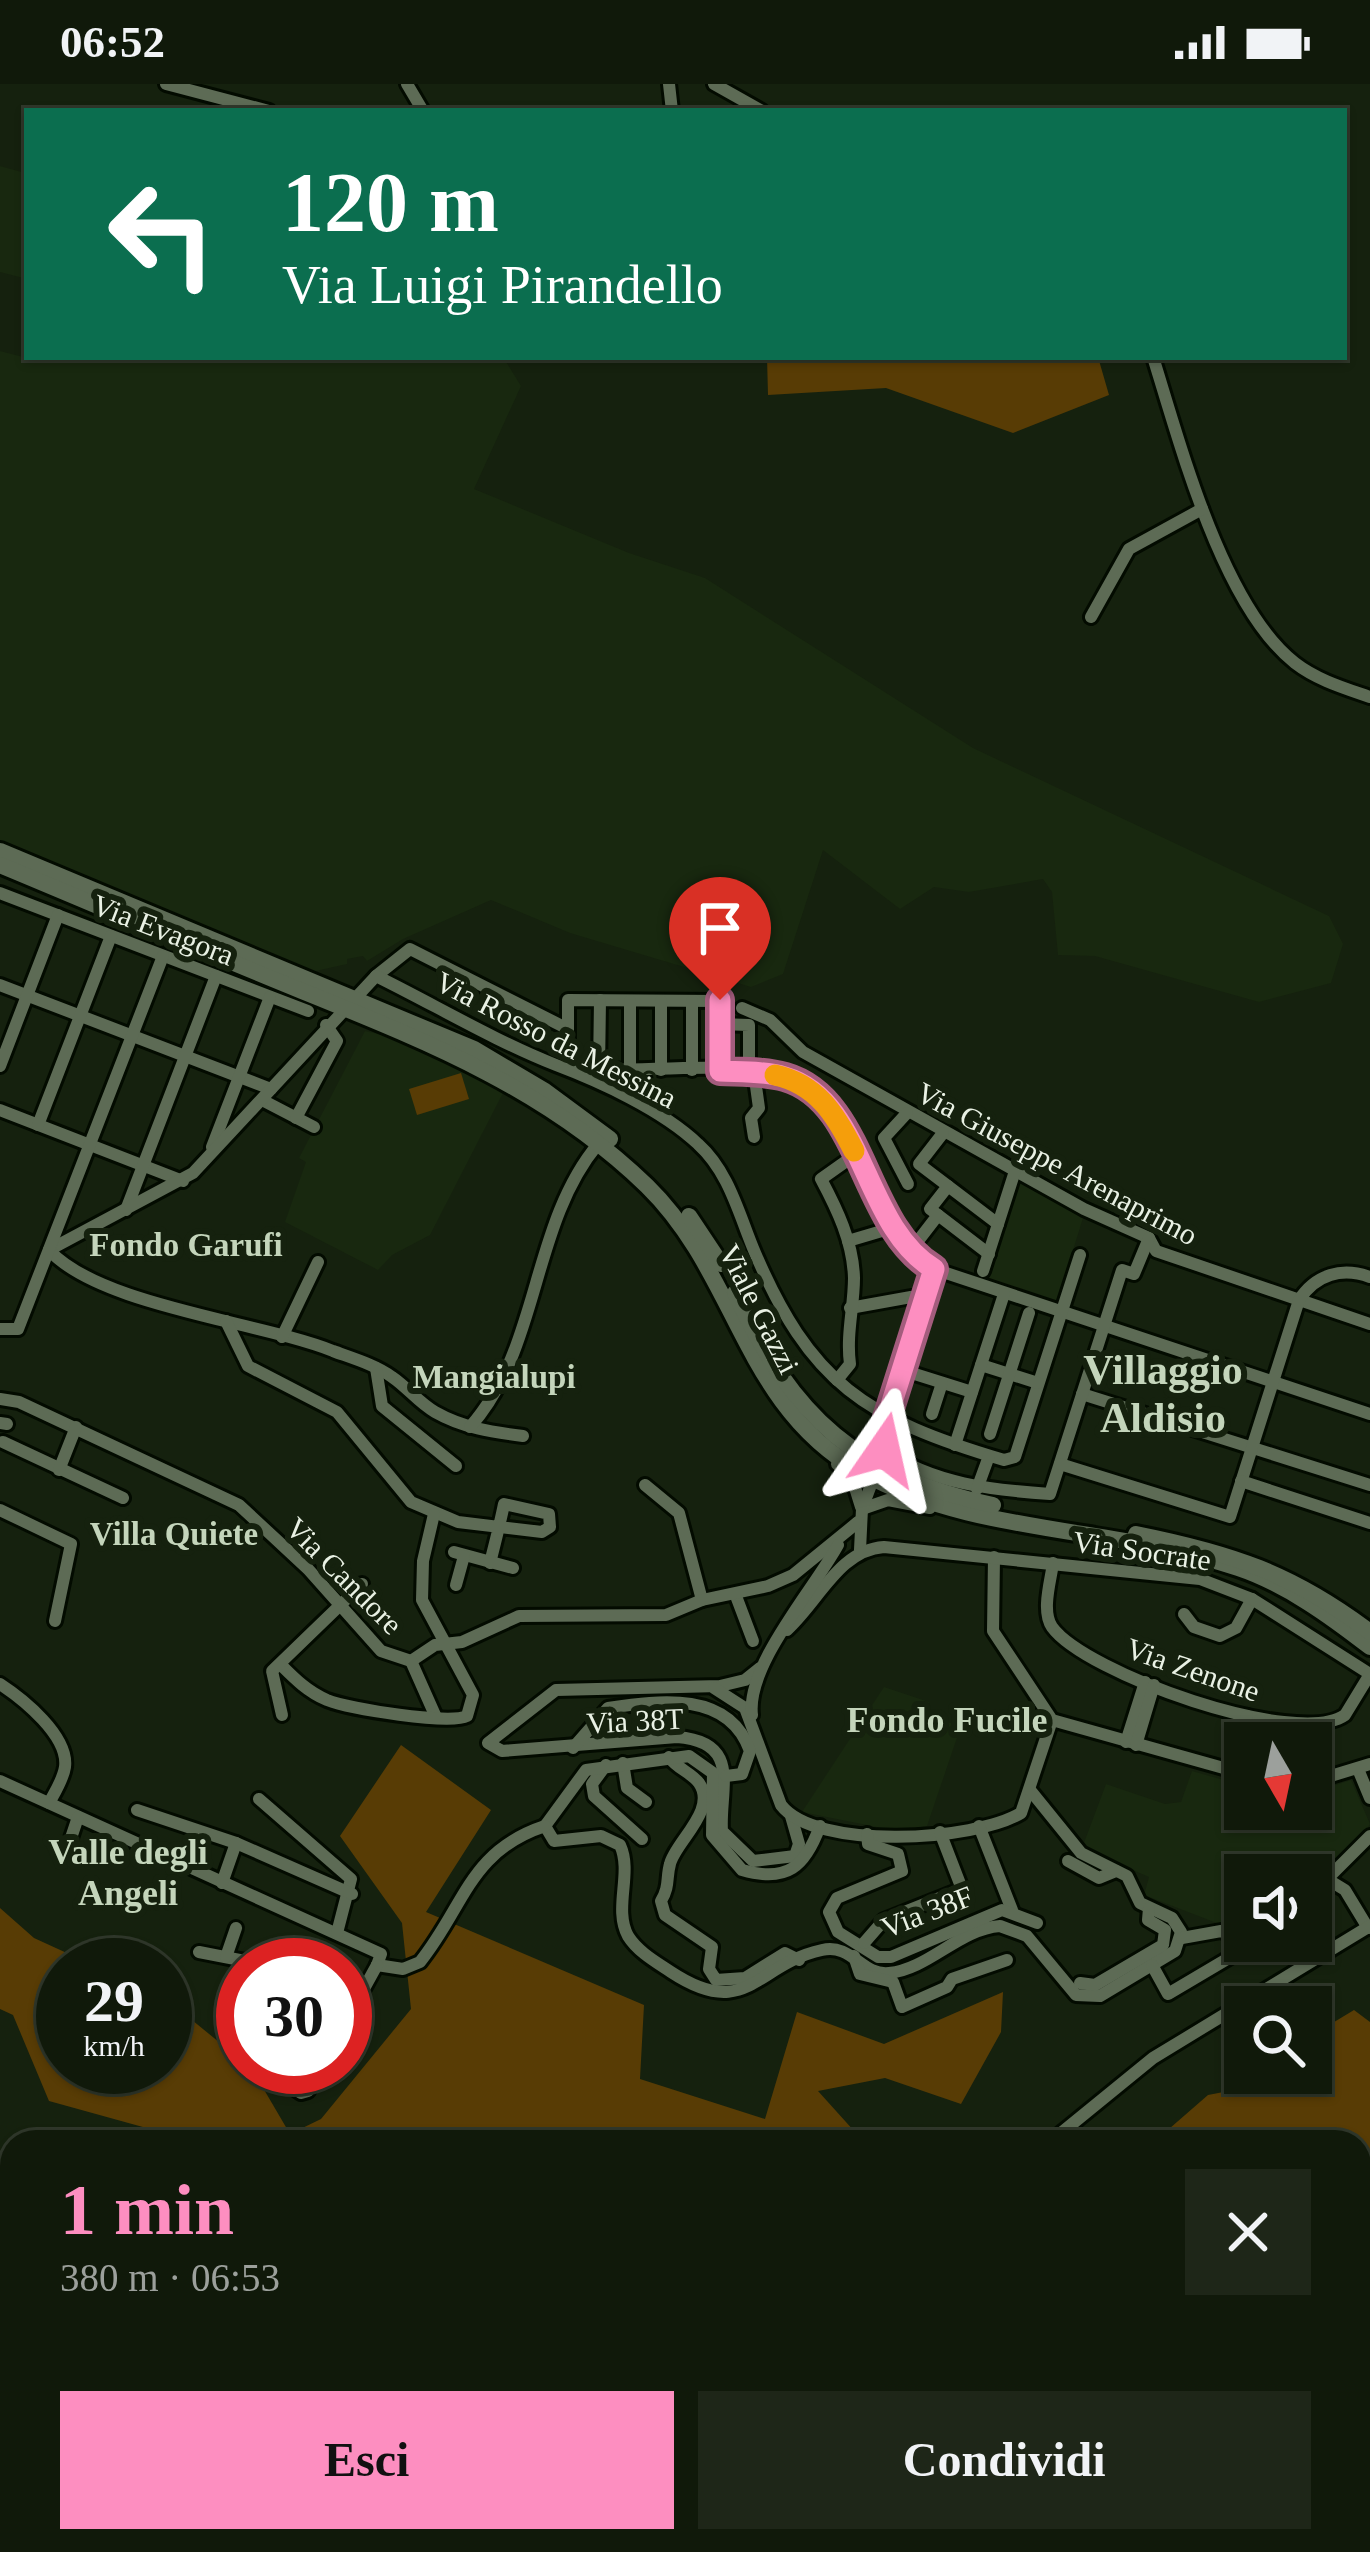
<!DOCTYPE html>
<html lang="it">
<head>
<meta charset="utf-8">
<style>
  :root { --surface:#10190a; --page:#1e2618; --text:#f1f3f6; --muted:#9ca09c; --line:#30382b; --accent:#fd8ec0 }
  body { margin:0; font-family:Georgia,serif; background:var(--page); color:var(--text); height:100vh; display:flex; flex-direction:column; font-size:45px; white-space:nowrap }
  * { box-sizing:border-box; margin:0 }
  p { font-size:39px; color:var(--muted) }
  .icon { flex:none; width:66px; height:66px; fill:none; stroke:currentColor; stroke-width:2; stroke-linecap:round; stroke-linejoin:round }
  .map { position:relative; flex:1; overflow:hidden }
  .side { position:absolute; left:0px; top:2046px; width:1371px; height:423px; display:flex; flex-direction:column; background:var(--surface); border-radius:36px 36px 0 0; box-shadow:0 3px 9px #0004,0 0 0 3px var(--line) }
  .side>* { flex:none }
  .guide { position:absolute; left:24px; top:24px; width:1323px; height:252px; border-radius:0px; box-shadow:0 3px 9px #0004,0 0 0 3px var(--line); background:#0b6e4f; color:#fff; overflow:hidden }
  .needle { width:78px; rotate:171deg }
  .buttons { position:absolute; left:1224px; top:1638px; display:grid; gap:24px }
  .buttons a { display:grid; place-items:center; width:108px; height:108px; border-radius:0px; background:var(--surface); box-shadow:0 3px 9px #0004,0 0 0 3px var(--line); font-size:60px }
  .speed { position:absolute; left:36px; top:1854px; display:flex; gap:24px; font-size:60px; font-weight:700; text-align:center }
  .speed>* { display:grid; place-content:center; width:156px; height:156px; border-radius:50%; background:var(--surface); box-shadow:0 3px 9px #0004,0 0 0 3px var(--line); line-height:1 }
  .speed small { font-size:30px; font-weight:400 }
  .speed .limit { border:18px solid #d22; background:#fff; color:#111 }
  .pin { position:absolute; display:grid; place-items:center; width:102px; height:102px; color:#fff; margin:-123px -51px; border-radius:50% 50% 50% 0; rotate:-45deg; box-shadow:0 0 12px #0007 }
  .pin .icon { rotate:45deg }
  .me { position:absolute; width:132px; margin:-66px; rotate:11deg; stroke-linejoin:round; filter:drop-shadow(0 0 9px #0008) }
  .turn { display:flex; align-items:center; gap:42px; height:252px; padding:0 60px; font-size:54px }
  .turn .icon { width:156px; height:156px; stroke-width:2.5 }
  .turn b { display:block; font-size:84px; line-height:102px }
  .round { display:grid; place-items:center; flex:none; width:126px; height:126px; border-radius:0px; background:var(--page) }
  .head { display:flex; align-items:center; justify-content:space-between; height:204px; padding:0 60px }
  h1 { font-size:72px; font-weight:700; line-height:90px; color:var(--accent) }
  .cta { display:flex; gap:24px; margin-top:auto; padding:24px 60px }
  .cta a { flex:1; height:138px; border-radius:0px; background:var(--accent); color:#111; font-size:48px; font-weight:700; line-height:138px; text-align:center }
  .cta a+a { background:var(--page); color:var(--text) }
  .status { display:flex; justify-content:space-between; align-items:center; height:84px; padding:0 60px; background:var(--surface); direction:ltr }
  .status svg { height:33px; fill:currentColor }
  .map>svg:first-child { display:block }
  .built { fill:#18280f }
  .green { fill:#583c05 }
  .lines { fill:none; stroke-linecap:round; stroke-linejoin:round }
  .stream { stroke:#0d4240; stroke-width:3 }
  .street-casing { stroke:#030b00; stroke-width:18 }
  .secondary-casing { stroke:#030b00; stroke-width:22 }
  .street { stroke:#5d6b55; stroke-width:12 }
  .secondary { stroke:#5d6b55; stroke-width:16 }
  .route-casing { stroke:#a45c7d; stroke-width:30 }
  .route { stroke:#fd8ec0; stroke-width:21 }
  .slow { stroke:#f59e0b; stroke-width:21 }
  .labels { text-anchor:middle; stroke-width:12; stroke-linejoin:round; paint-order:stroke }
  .street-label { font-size:30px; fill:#e9f1e4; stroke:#15210e }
  .neighbourhood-label { font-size:33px; font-weight:bold; fill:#c4d5bb; stroke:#15210e }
  .quarter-label { font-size:36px; font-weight:bold; fill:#c4d5bb; stroke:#15210e }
  .district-label { font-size:42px; font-weight:bold; fill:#c4d5bb; stroke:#15210e }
</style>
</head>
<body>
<div class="status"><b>06:52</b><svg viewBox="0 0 49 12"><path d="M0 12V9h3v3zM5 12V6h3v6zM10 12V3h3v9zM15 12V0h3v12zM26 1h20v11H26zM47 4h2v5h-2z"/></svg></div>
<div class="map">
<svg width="1370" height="2468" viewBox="0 0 1370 2468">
  <rect width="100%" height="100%" fill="#15210e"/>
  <!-- built -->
  <g class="built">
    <path d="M 0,82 L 25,89 L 27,84 L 27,195 L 0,188 Z"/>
    <path d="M 0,267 L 31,275 L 503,273 L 521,302 L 474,405 L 629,469 L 705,494 L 973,664 L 1329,832 L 1343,860 L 1331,899 L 1259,918 L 1095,872 L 1058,871 L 1052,808 L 1043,795 L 969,808 L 934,803 L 900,825 L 823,766 L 783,890 L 751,903 L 570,849 L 491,816 L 403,855 L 367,877 L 363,872 L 347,875 L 347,880 L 311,888 L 9,761 L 0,756 Z"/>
    <path d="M 365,947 L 407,956 L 504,1007 L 430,1151 L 392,1171 L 378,1186 L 285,1138 L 306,1078 L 299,1074 Z"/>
    <path d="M 1017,1097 L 1083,1134 L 1057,1218 L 988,1195 Z"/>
    <path d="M 884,1603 L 929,1618 L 927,1632 L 961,1642 L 927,1742 L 897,1747 L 802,1728 Z"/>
    <path d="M 1192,1687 L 1245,1702 L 1245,1725 L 1311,1725 L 1311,1709 L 1351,1696 L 1370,1740 L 1357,1762 L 1331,1779 L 1321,1795 L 1245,1791 L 1245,1848 L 1240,1848 L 1144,1811 L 1149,1793 L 1082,1764 L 1106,1700 L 1165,1720 L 1181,1718 Z"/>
  </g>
  <!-- green -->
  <g class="green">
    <path d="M 767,273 L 1098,273 L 1109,311 L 1013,349 L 886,304 L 768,311 Z"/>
    <path d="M 461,989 L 469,1015 L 417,1031 L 409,1005 Z"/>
    <path d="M 401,1661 L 491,1726 L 426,1828 L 644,1921 L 640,1995 L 765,2035 L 797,1928 L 884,1960 L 1003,1908 L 1001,1948 L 961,2020 L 885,1994 L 818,2007 L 864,2058 L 197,2058 L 49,2017 L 13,1931 L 0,1925 L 0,1824 L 34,1854 L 93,1881 L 63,1881 L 63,1983 L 165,1983 L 165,1914 L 252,1985 L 290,2050 L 321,2035 L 411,1925 L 402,1839 L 340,1752 Z"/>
    <path d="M 1354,1926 L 1370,1938 L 1370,2468 L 700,2468 L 715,2457 L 1359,2457 L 1359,2058 L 1154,2058 L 1208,2011 L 1265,2000 L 1263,1989 L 1311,1989 L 1311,1952 Z"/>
    <path d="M 0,2248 L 12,2250 L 12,2457 L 347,2457 L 331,2468 L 0,2468 Z"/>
  </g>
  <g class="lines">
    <!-- stream -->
    <path class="stream" d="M 1359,2383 L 1370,2387"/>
    <!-- street casing -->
    <g class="street-casing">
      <g id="street">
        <path d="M 166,0 L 269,27"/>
        <path d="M 407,0 L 423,27"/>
        <path d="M 669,0 L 672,27"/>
        <path d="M 714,0 L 762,27"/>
        <path d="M 1153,273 C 1180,359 1222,522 1295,579 C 1317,596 1344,604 1370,613"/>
        <path d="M 1091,533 L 1129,465 L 1202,425"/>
        <path d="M 0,809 L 308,927"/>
        <path d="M 376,892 L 410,865 L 568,945"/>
        <path d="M 0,901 L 271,1005"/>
        <path d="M 742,924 L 770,936 L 803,968 L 1084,1125 L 1149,1154 L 1156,1167 L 1370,1240"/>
        <path d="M 720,940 L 749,941 L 749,988"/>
        <path d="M 0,982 L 58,831"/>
        <path d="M 568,984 L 568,916 L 720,917 L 720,987"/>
        <path d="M 577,985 C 643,990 717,975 782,992 C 868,1014 863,1141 934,1185 L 1370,1330"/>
        <path d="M 599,986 L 600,916"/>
        <path d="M 630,986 L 630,917"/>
        <path d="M 661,986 L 661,917"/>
        <path d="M 692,986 L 692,917"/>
        <path d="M 754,988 L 759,1024 L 751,1034 L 754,1053"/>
        <path d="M 262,1016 L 314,1043"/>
        <path d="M 0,1026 L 183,1097"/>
        <path d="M 907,1029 L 884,1054 L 908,1100"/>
        <path d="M 296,1034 L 337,957 L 326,941"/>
        <path d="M 38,1041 L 111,852"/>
        <path d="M 212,1063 L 270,913"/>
        <path d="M 948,1102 L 998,1140"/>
        <path d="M 126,1126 L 216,892"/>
        <path d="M 938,1131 L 989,1170"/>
        <path d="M 848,1157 L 892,1144"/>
        <path d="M 49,1166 L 193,1089 L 376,892 C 435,921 495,957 556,981 C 601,998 662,1026 698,1060 C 728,1087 738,1127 753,1164 C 810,1300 866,1335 1004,1376 L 1015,1373 L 1080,1171"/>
        <path d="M 49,1166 C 100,1222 261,1238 333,1267 C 352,1274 376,1281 392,1293 C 407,1303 419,1319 435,1328 C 463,1344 492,1348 523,1352"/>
        <path d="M 911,1166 L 938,1131 L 930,1125 L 948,1102 L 919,1080 L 943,1049"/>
        <path d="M 983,1187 L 1015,1087"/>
        <path d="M 850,1224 L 911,1213"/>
        <path d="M 226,1237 L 248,1282 L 337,1328 L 411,1418 L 458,1438 L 542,1448 L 550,1443 L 549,1430 L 504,1420 C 500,1440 495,1459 490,1479"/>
        <path d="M 0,1245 L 18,1245 L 163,872"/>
        <path d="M 282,1253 L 318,1178"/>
        <path d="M 981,1281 L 1038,1299"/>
        <path d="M 376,1284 L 382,1322 L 456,1382"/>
        <path d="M 902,1286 L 972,1308"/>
        <path d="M 837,1296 L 850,1280 C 846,1250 854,1223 854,1194 C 853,1158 837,1125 821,1095 L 845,1078"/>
        <path d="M 1082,1310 L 1370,1401"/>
        <path d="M 0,1315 L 19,1318 L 239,1421 L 308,1485 L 381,1567 L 411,1577"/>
        <path d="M 932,1330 L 942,1299"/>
        <path d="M 0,1339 L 7,1340"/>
        <path d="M 470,1343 C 541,1263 530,1142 598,1060"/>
        <path d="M 990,1350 L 1029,1229"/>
        <path d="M 3,1358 L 123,1414"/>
        <path d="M 955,1361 L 1004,1210"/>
        <path d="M 884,1366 C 933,1400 992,1406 1050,1410 L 1122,1186 L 1134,1190 L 1149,1154"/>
        <path d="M 837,1380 L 852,1394 L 861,1423"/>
        <path d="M 1060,1380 L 1230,1433 L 1299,1216 C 1316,1190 1342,1183 1370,1193"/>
        <path d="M 59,1386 L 76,1343"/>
        <path d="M 1241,1397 L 1370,1439"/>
        <path d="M 645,1401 L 679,1429 L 702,1516"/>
        <path d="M 977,1405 L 989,1372"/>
        <path d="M 862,1425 L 888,1416 L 930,1424"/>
        <path d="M 0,1426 L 71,1460 L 55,1537"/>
        <path d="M 860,1466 L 862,1425 L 884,1366 L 887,1334 L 934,1185"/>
        <path d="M 454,1468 L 513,1484"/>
        <path d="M 994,1473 L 993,1547 L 1052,1636 L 1245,1690"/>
        <path d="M 1053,1479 C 1051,1496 1041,1527 1052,1543 C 1085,1589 1297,1665 1345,1631 L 1370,1590"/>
        <path d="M 456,1501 L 464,1472"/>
        <path d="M 736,1512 L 753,1557"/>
        <path d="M 1184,1530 L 1194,1543 L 1220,1552 L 1236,1544 L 1252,1515"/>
        <path d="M 787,1546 C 819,1517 839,1466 884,1463 L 1200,1495 L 1252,1515 L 1370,1590"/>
        <path d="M 411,1577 L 435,1561 L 462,1558 L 519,1532 L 666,1531 L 702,1516 L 768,1502 L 793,1491 L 858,1438"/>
        <path d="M 411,1577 L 435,1631"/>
        <path d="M 281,1581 C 295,1595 308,1608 327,1616 C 350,1625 450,1641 467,1632 L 473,1611 L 422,1516 L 423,1477 L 434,1430"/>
        <path d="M 760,1584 L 745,1596 L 720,1602 L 556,1606 L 488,1659 L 502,1667 L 677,1653 C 743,1658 719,1706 722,1747 L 753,1777 L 795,1772 L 799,1760 L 791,1732"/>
        <path d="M 0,1600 C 23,1615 69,1652 65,1683 C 63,1696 55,1708 49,1719"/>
        <path d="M 714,1604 L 745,1624 L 781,1721 C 816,1767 975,1757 1021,1729 L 1052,1636"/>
        <path d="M 282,1631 L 272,1587 L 362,1500"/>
        <path d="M 752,1631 C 746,1581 814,1505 838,1461"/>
        <path d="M 1126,1658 L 1145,1598"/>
        <path d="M 1253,1659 L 1260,1636"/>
        <path d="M 1136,1661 L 1154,1601"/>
        <path d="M 573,1664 L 608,1624 C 661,1616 729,1607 750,1667 L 742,1690 L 726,1692"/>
        <path d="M 669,1673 C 676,1684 692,1689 699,1699 C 718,1726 675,1758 670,1780 C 666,1794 670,1802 661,1817 L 665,1831 L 712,1863 L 709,1885 L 716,1896 L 745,1894 L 785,1869 L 799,1876"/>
        <path d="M 623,1679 L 627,1704 L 646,1718"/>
        <path d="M 606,1681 L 592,1700 L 594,1712 L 642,1755"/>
        <path d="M 1229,1685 L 1247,1632"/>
        <path d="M 1358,1685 L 1370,1714"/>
        <path d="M 0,1697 L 381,1870 L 377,1881"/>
        <path d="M 1311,1698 L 1370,1680"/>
        <path d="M 259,1715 L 351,1795 L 337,1849"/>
        <path d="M 137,1726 L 236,1759 L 352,1810"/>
        <path d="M 545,1742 L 554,1757 L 601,1752 L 620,1761 C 633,1789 613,1824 628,1852 C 638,1868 656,1878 671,1888 C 747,1938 756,1880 822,1866 C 852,1859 862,1892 889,1889 C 929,1885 959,1845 1000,1842 L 1027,1852 L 1076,1911 L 1100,1912 L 1175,1867 L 1181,1848 L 1172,1834 L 1140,1819 L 1127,1792 L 1081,1769 L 1030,1706"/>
        <path d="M 545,1742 L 586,1686 L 689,1672 L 713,1689 L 712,1751 L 742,1786 C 787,1799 805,1783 820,1742"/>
        <path d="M 979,1742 L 1012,1826"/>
        <path d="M 867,1750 L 868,1760 L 898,1770 L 902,1787 L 837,1814 L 829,1828 L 838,1848 L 878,1873 L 891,1873 L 1002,1826 L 1037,1839"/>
        <path d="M 65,1772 L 78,1733"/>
        <path d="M 1068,1777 L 1099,1794 L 1116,1787"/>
        <path d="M 222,1799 L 236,1759"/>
        <path d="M 1368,1844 L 1345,1806 L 1327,1795 L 1370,1752"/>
        <path d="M 864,1859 L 884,1836 L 962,1805 L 940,1748"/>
        <path d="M 199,1868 L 265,1881"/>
        <path d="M 854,1872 L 860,1890 L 893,1898 L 902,1923 L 947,1903 L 952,1895 L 1007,1876"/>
        <path d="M 226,1873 L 236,1844"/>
        <path d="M 377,1881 L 403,1885 L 420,1878 C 465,1822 469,1767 545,1742"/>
        <path d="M 1152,1881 L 1168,1910 L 1244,1865 L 1240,1854 L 1221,1847 L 1182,1854"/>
        <path d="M 1080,1899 L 1095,1901 L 1163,1861 L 1165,1846 L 1148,1836 L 1149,1824"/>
        <path d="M 345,1939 L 377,1881"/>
        <path d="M 277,1983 L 285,1998 L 301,2009 L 308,2007 L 322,1983"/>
        <path d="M 1050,2058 L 1153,1974 L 1370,1842"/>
        <path d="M 0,2239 L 12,2242"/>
        <path d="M 435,2457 L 446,2468"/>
        <path d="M 497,2457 L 507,2468"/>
        <path d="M 342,2468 L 358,2457"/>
        <path d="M 535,2468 L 543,2457"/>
        <path d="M 601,2468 L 620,2457"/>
      </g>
    </g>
    <!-- secondary casing -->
    <g class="secondary-casing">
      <g id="secondary">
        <path d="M 0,767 L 474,965 L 545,1007 L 610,1055"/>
        <path d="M 0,781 C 101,823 201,866 302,907 C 428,958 547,1005 647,1102 C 739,1192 742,1321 861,1388 C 975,1452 1116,1442 1238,1484 C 1286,1500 1330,1532 1370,1563"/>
        <path d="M 689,1132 L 721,1180"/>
        <path d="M 735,1209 C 793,1334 857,1392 993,1421"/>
        <path d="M 1136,1450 C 1231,1469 1292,1489 1370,1548"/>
      </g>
    </g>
    <!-- street -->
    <use href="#street" class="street"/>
    <!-- secondary -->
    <use href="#secondary" class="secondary"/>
  </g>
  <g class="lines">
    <!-- route casing -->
    <g class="route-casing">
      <path id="route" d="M 720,916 L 720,987 C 741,988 764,987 785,993 C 865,1016 862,1142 934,1185 L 887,1334 L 884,1366"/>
    </g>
    <!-- route -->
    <use href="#route" class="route"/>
    <!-- slow -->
    <path class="slow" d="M 775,991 C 817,1000 836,1031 854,1067"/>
  </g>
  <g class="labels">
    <!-- street labels -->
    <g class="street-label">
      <text transform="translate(163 846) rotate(21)" y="10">Via Evagora</text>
      <text transform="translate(556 956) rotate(27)" y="10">Via Rosso da Messina</text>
      <text transform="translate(1057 1080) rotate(28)" y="10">Via Giuseppe Arenaprimo</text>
      <text transform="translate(759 1225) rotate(63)" y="10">Viale Gazzi</text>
      <text transform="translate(1142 1467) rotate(8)" y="10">Via Socrate</text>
      <text transform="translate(344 1492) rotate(45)" y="10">Via Candore</text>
      <text transform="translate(1193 1586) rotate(19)" y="10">Via Zenone</text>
      <text transform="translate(635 1637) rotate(-3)" y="10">Via 38T</text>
      <text transform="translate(927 1828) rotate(-21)" y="10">Via 38F</text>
    </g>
    <!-- neighbourhood labels -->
    <g class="neighbourhood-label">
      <text x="186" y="1172">Fondo Garufi</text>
      <text x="494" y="1304">Mangialupi</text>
      <text x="174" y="1461">Villa Quiete</text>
    </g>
    <!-- quarter labels -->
    <g class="quarter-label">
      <text x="947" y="1648">Fondo Fucile</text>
      <text x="128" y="1780">Valle degli<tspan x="128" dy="41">Angeli</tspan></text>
    </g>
    <!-- district labels -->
    <g class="district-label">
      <text x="1163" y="1300">Villaggio<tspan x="1163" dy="48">Aldisio</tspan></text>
    </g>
  </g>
</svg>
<div class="buttons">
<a><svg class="needle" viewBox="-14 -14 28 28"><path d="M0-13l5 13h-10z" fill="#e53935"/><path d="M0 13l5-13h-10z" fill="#9ca09c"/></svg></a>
<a><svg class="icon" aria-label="sound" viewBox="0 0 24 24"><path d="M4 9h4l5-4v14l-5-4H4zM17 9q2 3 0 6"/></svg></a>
<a><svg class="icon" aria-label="search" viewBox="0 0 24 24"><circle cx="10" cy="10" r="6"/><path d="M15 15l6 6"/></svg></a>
</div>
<div class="speed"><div>29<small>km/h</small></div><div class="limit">30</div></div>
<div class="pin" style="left:720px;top:916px;background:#d93025"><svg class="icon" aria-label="arrive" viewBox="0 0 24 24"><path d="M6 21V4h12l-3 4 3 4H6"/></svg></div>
<svg class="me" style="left:884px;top:1366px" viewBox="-20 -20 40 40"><path d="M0-17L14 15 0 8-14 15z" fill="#fd8ec0" stroke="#fff" stroke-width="4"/></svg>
<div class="guide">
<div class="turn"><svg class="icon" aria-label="left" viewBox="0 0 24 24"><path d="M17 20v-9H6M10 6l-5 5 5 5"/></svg><div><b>120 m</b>Via Luigi Pirandello</div></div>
</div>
<section class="side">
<div class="head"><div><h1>1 min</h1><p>380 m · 06:53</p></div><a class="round"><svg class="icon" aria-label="close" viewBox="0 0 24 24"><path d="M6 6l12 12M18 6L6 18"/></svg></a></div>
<div class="cta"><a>Esci</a><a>Condividi</a></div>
</section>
</div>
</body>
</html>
